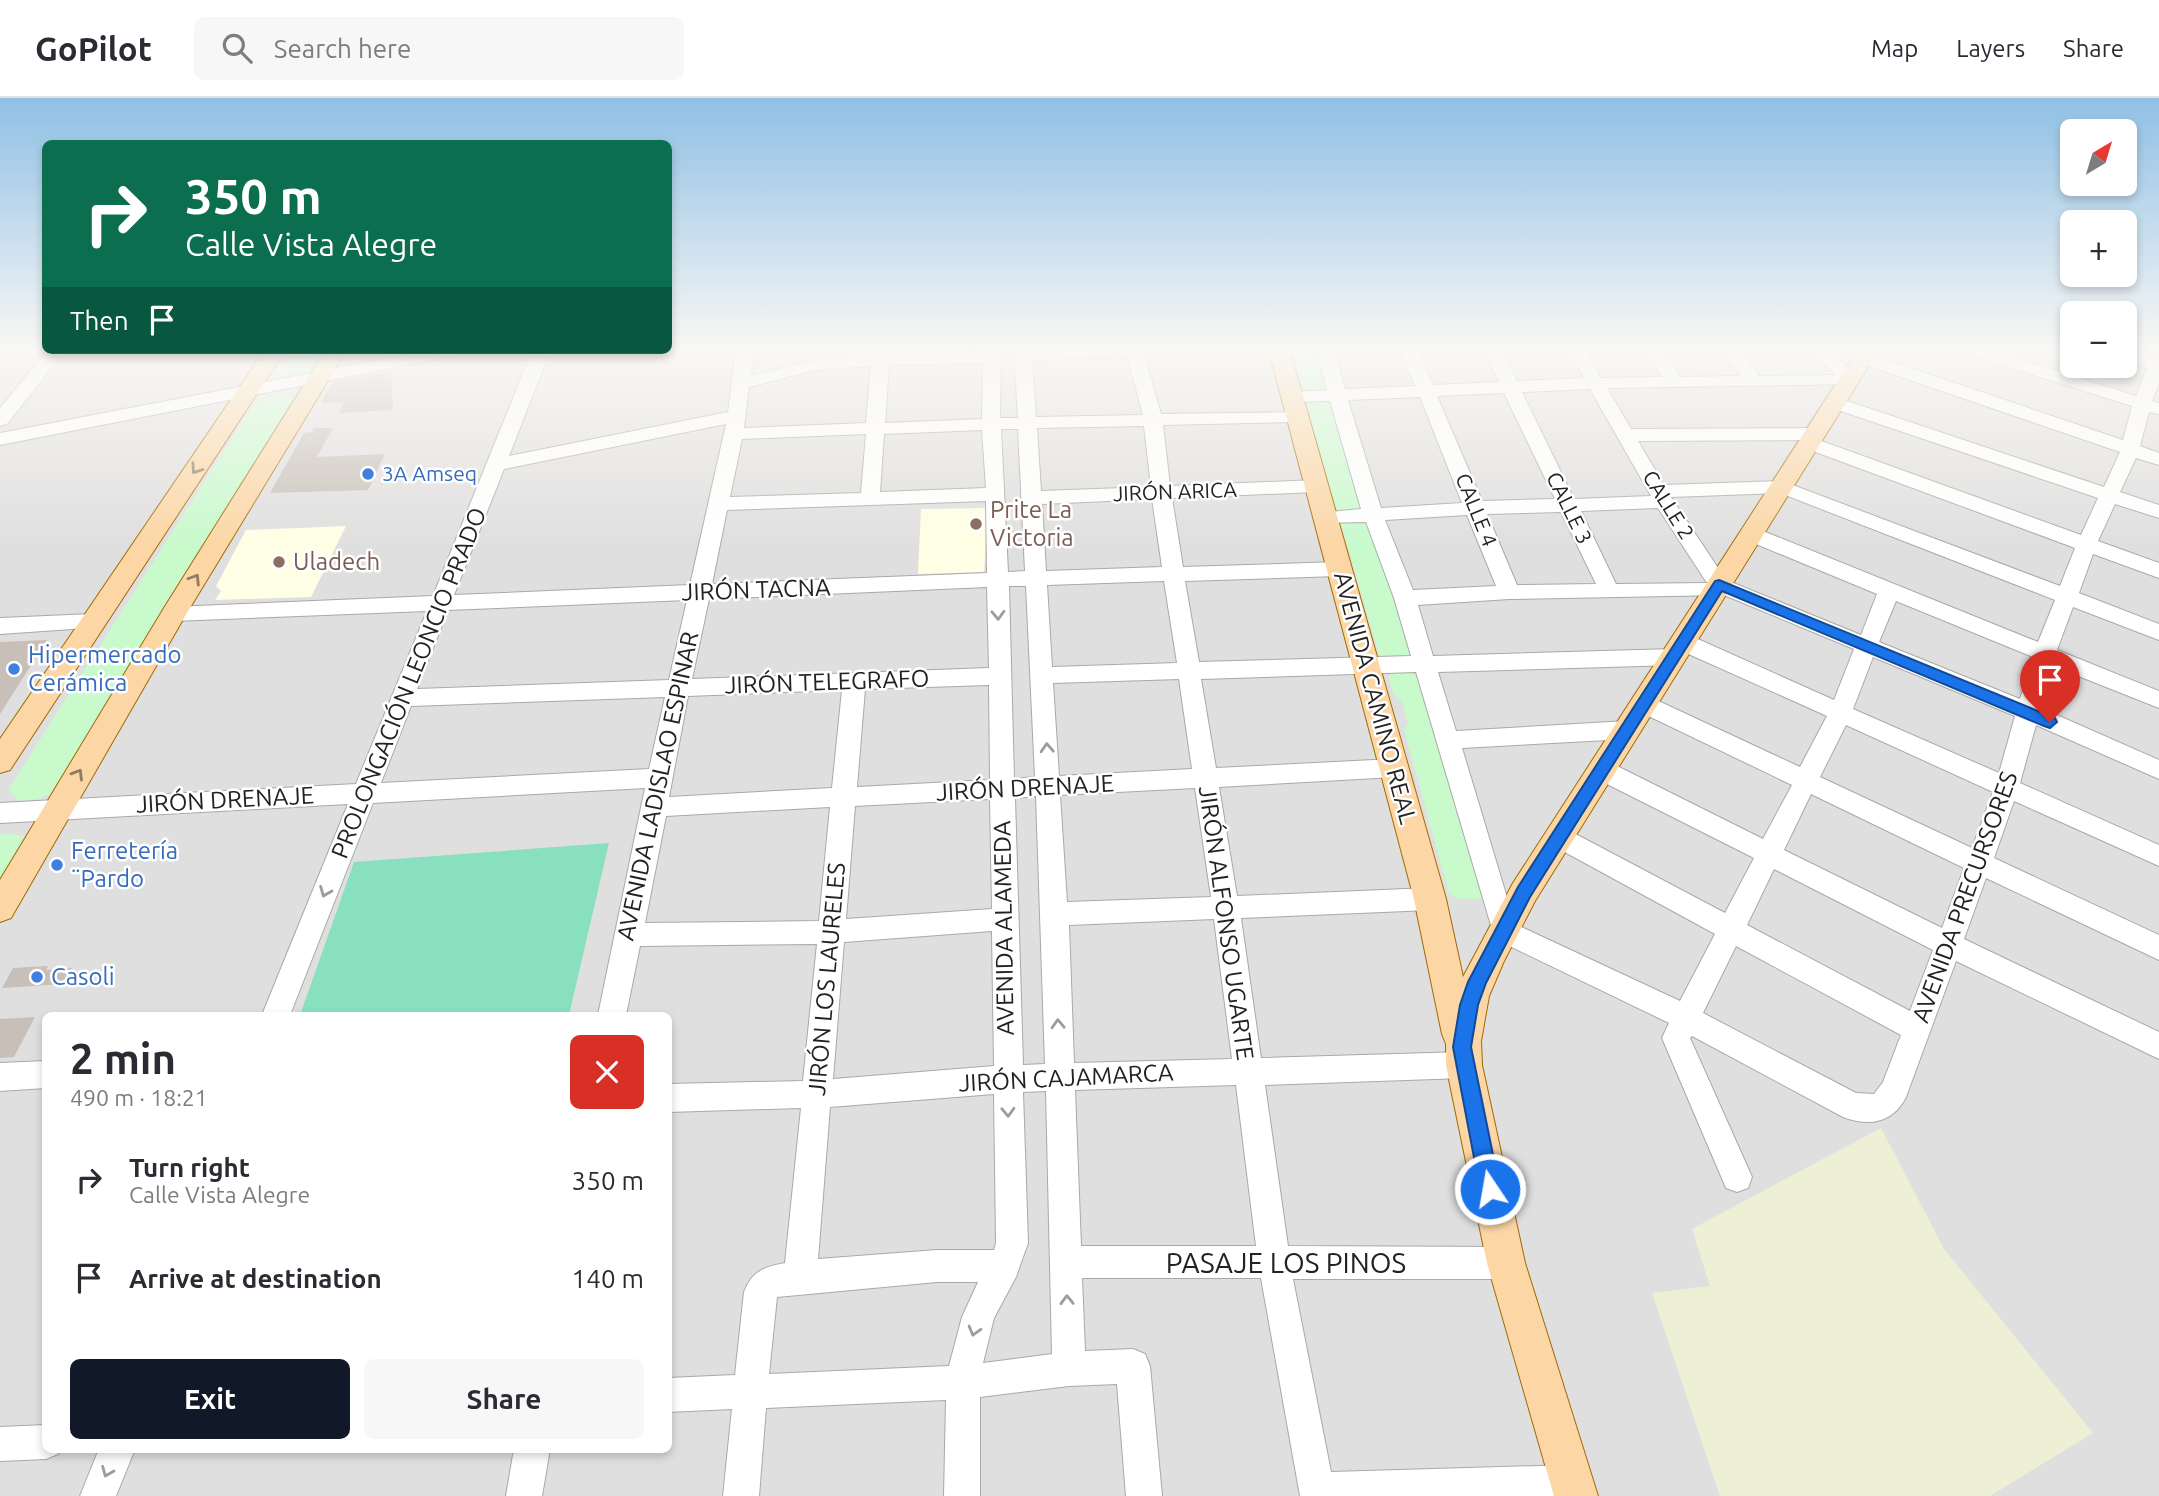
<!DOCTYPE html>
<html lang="en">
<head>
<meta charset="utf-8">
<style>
  :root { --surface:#fff; --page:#f7f7f7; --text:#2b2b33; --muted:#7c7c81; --line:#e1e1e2; --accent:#111827 }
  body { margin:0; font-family:Ubuntu,sans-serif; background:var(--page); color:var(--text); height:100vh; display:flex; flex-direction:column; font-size:26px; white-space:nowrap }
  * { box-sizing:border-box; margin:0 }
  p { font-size:23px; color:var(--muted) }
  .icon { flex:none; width:38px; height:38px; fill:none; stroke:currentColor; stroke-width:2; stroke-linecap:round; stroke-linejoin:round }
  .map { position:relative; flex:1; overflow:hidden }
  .panel { position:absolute; left:42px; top:914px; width:630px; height:441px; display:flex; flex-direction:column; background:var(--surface); border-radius:10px; box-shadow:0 4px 10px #0003 }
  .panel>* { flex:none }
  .guide { position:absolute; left:42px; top:42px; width:630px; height:214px; border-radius:10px; box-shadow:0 4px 10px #0003; background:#0b6e4f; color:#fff; overflow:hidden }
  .needle { width:46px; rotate:38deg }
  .controls { position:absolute; left:2060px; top:21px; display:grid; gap:14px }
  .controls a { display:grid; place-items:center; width:77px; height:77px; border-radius:10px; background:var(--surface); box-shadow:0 4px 10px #0003; font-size:35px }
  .pin { position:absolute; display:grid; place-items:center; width:60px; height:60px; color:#fff; margin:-72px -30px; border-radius:50% 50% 50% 0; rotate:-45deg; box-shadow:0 0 7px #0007 }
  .pin .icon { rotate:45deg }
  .me { position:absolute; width:77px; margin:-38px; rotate:348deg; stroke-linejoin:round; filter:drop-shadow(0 0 5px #0008) }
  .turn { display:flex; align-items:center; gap:24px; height:147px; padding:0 28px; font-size:32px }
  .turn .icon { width:91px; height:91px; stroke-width:2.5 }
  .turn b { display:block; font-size:49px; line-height:60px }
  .then { display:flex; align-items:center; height:66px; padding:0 28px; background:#0003; gap:14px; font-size:26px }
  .round { display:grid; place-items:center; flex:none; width:74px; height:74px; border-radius:10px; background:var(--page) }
  .overview { display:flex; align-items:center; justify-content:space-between; height:119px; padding:0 28px }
  h1 { font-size:42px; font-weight:600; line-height:52px }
  .button { display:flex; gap:14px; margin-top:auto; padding:14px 28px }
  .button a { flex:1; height:80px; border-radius:10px; background:var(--accent); color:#fff; font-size:28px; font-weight:600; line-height:80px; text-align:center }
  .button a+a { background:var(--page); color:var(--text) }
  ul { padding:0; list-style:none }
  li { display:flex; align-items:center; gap:21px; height:98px; padding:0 28px }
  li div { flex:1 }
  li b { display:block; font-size:26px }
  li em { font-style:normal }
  header { display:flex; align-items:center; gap:42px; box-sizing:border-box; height:98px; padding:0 35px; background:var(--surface); border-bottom:2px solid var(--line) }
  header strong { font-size:33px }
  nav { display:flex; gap:38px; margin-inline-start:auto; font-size:24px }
  .search { width:490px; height:63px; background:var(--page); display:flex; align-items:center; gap:18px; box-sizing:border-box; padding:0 24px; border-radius:10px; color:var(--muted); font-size:26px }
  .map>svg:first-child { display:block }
  .residential { fill:#e0dfdf; fill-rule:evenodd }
  .education { fill:#ffffe5 }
  .farmland { fill:#eef0d5 }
  .park { fill:#c8facc }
  .pitch { fill:#88e0be }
  .building { fill:#c7bfb8 }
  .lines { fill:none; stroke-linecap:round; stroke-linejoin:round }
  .minor-casing { stroke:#a9a9a9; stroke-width:2 }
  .major-casing { stroke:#a06b00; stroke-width:2 }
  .minor { fill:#fff; fill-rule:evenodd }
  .major { fill:#fcd6a4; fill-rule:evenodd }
  .oneway { stroke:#8f7c63 }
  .oneway2 { stroke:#9c9c9c }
  .route { fill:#1a73e8; stroke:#114b97; stroke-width:2 }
  .shop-dot { fill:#3f7fe0; stroke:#fff; stroke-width:2.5 }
  .education-dot { fill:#8d6e63; stroke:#fff; stroke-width:2.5 }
  .labels { text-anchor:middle; stroke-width:5; stroke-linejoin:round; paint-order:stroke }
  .far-shop-label { font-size:21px; fill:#366cbe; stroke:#fff; text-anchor:start }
  .far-street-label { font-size:21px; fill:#222; stroke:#fff }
  .education-label { font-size:24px; fill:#785e54; stroke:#fff; text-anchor:start }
  .street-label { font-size:24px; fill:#222; stroke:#fff }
  .shop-label { font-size:24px; fill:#366cbe; stroke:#fff; text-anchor:start }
  .near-street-label { font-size:28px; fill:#222; stroke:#fff }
</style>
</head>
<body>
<header>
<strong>GoPilot</strong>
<div class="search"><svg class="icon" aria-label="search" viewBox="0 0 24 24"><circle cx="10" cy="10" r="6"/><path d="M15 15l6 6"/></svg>Search here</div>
<nav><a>Map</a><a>Layers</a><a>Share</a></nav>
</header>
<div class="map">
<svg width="2159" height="1398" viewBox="0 0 2159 1398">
  <rect width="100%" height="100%" fill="#f2efe9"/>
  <!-- residential -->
  <path class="residential" d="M 0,253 L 2072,253 L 2072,268 L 2124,268 L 2125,253 L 2159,253 L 2159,1398 L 0,1398 ZM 46,917 L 668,917 L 668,1351 L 46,1351 Z"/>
  <!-- education -->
  <g class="education">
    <path d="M 988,410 L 984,474 L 918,476 L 921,411 Z"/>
    <path d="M 346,428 L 311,499 L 215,502 L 221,493 L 216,488 L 246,432 Z"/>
  </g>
  <!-- farmland -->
  <path class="farmland" d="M 1881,1030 L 1944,1151 L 2093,1335 L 1990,1398 L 1720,1398 L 1652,1195 L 1710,1188 L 1692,1131 Z"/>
  <!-- park -->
  <g class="park">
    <path d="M 288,253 L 328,253 C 316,272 307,278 284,278 L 277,272 Z"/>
    <path d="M 1291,253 L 1316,253 L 1328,291 L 1308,294 L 1302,291 Z"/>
    <path d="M 284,297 L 295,301 L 60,692 L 39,701 L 19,703 L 9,693 L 11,687 L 252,309 L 267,299 Z"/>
    <path d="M 1308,303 L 1325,303 L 1331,306 L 1363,410 C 1355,416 1343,415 1335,410 L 1305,305 Z"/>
    <path d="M 1345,423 L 1363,423 L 1370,427 L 1410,556 C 1402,564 1388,563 1379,557 L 1341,426 Z"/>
    <path d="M 1392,575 L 1412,575 L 1420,580 L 1485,801 L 1458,801 L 1449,795 L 1404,632 L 1408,625 L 1402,604 L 1394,597 L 1388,579 Z"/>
    <path d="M 7,735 L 24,738 L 28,744 L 0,797 L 0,737 Z"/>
  </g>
  <!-- pitch -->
  <path class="pitch" d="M 609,745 L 569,917 L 300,917 L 354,764 Z"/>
  <!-- building -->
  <g class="building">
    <path d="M 391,273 L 393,312 L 339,315 L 344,304 L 321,305 L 332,284 Z"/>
    <path d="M 314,330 L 333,330 L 317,359 L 385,356 L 368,392 L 270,395 L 304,335 L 312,334 Z"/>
    <path d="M 47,542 L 0,616 L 0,544 Z"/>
    <path d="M 48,868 L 46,872 L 72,870 L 63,886 L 2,890 L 13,870 Z"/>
    <path d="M 35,919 L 14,959 L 0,960 L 0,921 Z"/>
  </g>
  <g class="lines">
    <!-- minor casing -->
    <g class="minor-casing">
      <g id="minor">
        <path d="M 47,253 L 65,253 L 7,326 L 0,328 L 0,310 Z"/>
        <path d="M 426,253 L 462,253 L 453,258 L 0,347 L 0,335 Z"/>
        <path d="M 532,253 L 550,253 L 509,358 L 728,314 L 736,253 L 754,253 L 751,278 L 815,262 L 872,257 L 872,253 L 890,253 L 889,257 L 1001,253 L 1000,320 L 1018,320 L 1014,253 L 1143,253 L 1161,316 L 1303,314 L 1306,318 L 1303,322 L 1297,324 L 1163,327 L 1170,388 L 1316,382 L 1323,384 L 1326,388 L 1323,392 L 1316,394 L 1172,400 L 1183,469 L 1339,464 L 1346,466 L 1349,471 L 1346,476 L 1339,478 L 1185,483 L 1199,564 L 1411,558 L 1394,500 L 1366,424 L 1318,425 L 1315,420 L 1318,415 L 1361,411 L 1330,303 L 1292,304 L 1283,299 L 1292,294 L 1327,292 L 1316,253 L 1334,253 L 1345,291 L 1415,288 L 1401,253 L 1419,253 L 1433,287 L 1499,284 L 1484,253 L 1502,253 L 1517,283 L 1584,280 L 1568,253 L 1586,253 L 1601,280 L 1663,279 L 1646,253 L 1664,253 L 1680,279 L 1741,278 L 1724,253 L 1742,253 L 1759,278 L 1835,277 L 1814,253 L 1832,253 L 1855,278 L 1858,282 L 1855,286 L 1607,290 L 1631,331 L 1815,330 L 1824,336 L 1816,341 L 2081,437 L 2098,400 L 1829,309 L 1826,305 L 1835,300 L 1841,301 L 2104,389 L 2120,354 L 1857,264 L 1854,260 L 1863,255 L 1869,256 L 2123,342 L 2132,308 L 1970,257 L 1967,253 L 1994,253 L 2136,298 L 2147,270 L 2124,263 L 2124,253 L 2152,260 L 2159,258 L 2159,285 L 2152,303 L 2159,305 L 2159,316 L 2149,314 L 2140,348 L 2159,355 L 2159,367 L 2136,360 L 2120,394 L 2159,407 L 2159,420 L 2115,406 L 2098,443 L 2159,465 L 2159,480 L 2093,456 L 2079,495 L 2159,526 L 2159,542 L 2073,509 L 2057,552 L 2159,593 L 2159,610 L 2053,568 L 2041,610 L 2159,662 L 2159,681 L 2036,627 L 2020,685 L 2159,747 L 2159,768 L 2014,703 L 1994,760 L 2159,837 L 2159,862 L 1986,780 L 1964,841 L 2159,934 L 2159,961 L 1956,863 L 1906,999 C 1893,1025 1869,1029 1843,1019 L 1692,938 L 1690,940 L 1752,1079 L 1748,1090 L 1737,1094 L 1726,1090 L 1662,940 L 1669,925 L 1495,841 L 1416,574 L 1201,581 L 1216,670 L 1394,661 L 1402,663 L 1406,670 L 1402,677 L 1394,679 L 1219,689 L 1237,798 L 1430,790 L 1439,793 L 1443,801 L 1439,809 L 1430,812 L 1241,820 L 1261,960 L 1464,954 L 1474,958 L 1478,967 L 1474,976 L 1464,980 L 1265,987 L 1288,1148 L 1506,1149 L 1517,1154 L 1522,1165 L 1517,1176 L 1506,1181 L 1293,1181 L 1331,1374 L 1572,1367 L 1585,1372 L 1590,1385 L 1585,1398 L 1300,1398 L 1261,1180 L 1082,1180 L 1085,1253 L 1133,1251 L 1145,1256 L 1150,1268 L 1162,1398 L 1126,1398 L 1117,1286 L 1069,1288 L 980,1299 L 980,1398 L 944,1398 L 946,1302 L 766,1310 L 759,1398 L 723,1398 L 732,1311 L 668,1314 L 668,1280 L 735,1277 L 744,1194 C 752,1173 764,1169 785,1165 L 801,1010 L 668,1014 L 668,986 L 803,983 L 817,846 L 640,848 L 626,917 L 598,917 L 645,690 L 373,705 L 290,917 L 262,917 L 348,706 L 0,725 L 0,705 L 356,686 L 427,513 L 173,523 L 165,521 L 162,516 L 165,511 L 173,509 L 433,498 ZM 1127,257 L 1143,317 L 1036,319 L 1032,263 ZM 983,265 L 982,321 L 885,325 L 889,267 ZM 871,268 L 866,325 L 744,330 L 749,289 L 815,272 ZM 1590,291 L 1651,398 L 1574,401 L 1522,294 ZM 1504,295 L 1555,401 L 1482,403 L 1437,298 ZM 1420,299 L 1462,405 L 1381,410 L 1348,302 ZM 726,326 L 690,487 L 454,497 L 504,371 ZM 1144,328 L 1151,389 L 1041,393 L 1037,330 ZM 1001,331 L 1018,331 L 1025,473 L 1008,474 ZM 982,332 L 986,390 L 880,394 L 884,336 ZM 866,336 L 861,395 L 730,399 L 742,341 ZM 1802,342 L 1800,345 L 1802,349 L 2075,450 L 2060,488 L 1782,383 L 1664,387 L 1638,343 ZM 1780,395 L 2055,502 L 2038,544 L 1758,431 L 1744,431 L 1741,436 L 1744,441 L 1877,496 L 1861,537 L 1726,482 L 1671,399 ZM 1152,401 L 1162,469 L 1046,473 L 1042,406 ZM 986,403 L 987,475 L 712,486 L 727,412 ZM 1658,410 L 1707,485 L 1616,486 L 1581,413 ZM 1561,414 L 1596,486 L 1517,487 L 1487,416 ZM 1467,417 L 1496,488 L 1413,492 L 1385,422 ZM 1164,483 L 1177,565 L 1052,569 L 1047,487 ZM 1009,488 L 1026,488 L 1035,679 L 1014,681 ZM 987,489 L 989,570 L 692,581 L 709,501 ZM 1724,497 L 1854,551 L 1834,602 L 1691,538 L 1683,536 L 1675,538 L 1672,544 L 1675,550 L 1827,618 L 1800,669 L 1652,600 L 1644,597 L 1636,600 L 1633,606 L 1636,612 L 1792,687 L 1763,741 L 1611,665 L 1602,663 L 1593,665 L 1590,672 L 1593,679 L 1754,760 L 1725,815 L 1568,732 L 1559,729 L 1550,732 L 1546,739 L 1550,746 L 1715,836 L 1680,903 L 1515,826 L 1462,650 L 1627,641 L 1635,638 L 1639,632 L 1635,626 L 1627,623 L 1456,633 L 1438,574 L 1674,567 L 1682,565 L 1685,559 L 1682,553 L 1674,551 L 1433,558 L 1418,507 L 1509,501 ZM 687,502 L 669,582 L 417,591 L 448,512 ZM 1896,503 L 2033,559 L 2020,601 L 1879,544 ZM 1873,559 L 2015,618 L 1999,675 L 1853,611 ZM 1179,581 L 1192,671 L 1059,678 L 1053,585 ZM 989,587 L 990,682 L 857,689 L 865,591 ZM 842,592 L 832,690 L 669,699 L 688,598 ZM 665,599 L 649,671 L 381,685 L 411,608 ZM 1846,627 L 1993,694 L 1972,750 L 1820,679 ZM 1195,690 L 1211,799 L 1067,804 L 1060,697 ZM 1811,696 L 1964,770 L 1942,830 L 1784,752 ZM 1036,698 L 1045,966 L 1023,967 L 1015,700 ZM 990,701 L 992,811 L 846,821 L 855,708 ZM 830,709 L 819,823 L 645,825 L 666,718 ZM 1774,771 L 1933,852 L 1910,913 L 1747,827 ZM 1214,821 L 1232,961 L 1074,965 L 1069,827 ZM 992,833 L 994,968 L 833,981 L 844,844 ZM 1736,848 L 1901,937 L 1883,984 L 1874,996 L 1856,995 L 1703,915 ZM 1236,987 L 1256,1148 L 1081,1148 L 1075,992 ZM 1046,993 L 1052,1256 L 983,1265 L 994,1220 L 1016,1179 L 1028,1145 L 1023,994 ZM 994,996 L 996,1145 L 994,1152 L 937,1152 L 818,1161 L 830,1009 ZM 937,1184 L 978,1184 L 962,1219 L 949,1268 L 769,1276 L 777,1199 Z"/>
        <path d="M 93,516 L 101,519 L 104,524 L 101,529 L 0,536 L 0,520 Z"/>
        <path d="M 46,963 L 46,990 L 0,993 L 0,965 Z"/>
        <path d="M 46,1327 L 46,1351 L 61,1351 L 58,1356 L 46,1361 L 0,1363 L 0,1329 Z"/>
        <path d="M 99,1351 L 135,1351 L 116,1398 L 80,1398 Z"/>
        <path d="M 514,1351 L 550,1351 L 542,1398 L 506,1398 Z"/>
      </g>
    </g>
    <!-- major casing -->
    <g class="major-casing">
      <g id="major">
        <path d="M 264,253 L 285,253 L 10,672 L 0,675 L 0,641 Z"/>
        <path d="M 325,253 L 346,253 L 185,518 L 11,820 L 0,824 L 0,782 L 164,510 Z"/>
        <path d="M 1269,253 L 1290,253 L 1446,801 L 1463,879 L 1513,785 L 1857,253 L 1878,253 L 1535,803 L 1504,863 L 1489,898 L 1481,943 L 1482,967 L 1525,1165 L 1598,1398 L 1554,1398 L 1487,1165 L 1446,967 L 1446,946 L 1442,936 L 1414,801 Z"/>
      </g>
    </g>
    <!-- minor -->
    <use href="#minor" class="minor"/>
    <!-- major -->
    <use href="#major" class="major"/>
  </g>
  <!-- one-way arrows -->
  <defs><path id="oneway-chevron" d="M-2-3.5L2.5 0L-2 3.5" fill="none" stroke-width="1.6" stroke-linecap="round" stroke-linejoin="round" transform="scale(1.75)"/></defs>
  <g class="oneway">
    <use href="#oneway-chevron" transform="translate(196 371) rotate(124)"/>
    <use href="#oneway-chevron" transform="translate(195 481) rotate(-58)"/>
    <use href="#oneway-chevron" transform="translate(78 676) rotate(-59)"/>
  </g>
  <g class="oneway2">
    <use href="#oneway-chevron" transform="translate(998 517) rotate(88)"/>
    <use href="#oneway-chevron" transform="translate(1047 650) rotate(-93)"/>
    <use href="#oneway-chevron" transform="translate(325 794) rotate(112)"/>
    <use href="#oneway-chevron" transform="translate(1058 926) rotate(-92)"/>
    <use href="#oneway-chevron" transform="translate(1008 1014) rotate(88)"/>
    <use href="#oneway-chevron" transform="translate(1067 1202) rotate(-91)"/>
    <use href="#oneway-chevron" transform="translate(974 1233) rotate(106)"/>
    <use href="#oneway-chevron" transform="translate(107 1374) rotate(112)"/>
  </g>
  <!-- sky -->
  <linearGradient id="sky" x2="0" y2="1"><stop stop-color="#8fc0e4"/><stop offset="0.56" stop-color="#f9f8f5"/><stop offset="1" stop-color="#f9f8f5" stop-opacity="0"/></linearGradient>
  <rect width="2159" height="449" fill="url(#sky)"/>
  <!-- route -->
  <path class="route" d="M 1719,482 L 2055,620 L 2057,624 L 2050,630 L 2044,628 L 1722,493 L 1530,799 L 1486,885 L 1478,907 L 1471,949 L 1500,1091 L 1497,1098 L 1490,1101 L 1483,1098 L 1480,1091 L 1453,949 L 1460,907 L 1468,884 L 1518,789 L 1715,483 Z"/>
  <!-- markers -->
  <g class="shop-dot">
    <circle cx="368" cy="376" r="7"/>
    <circle cx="14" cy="571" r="7"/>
    <circle cx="57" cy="767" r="7"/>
    <circle cx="37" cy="879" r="7"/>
  </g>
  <g class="education-dot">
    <circle cx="976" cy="426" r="7"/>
    <circle cx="279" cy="464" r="7"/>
  </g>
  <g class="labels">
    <!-- far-shop labels -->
    <g class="far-shop-label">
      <text x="382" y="383">3A Amseq</text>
    </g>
    <!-- far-street labels -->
    <g class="far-street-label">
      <text transform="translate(1175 394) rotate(-2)" y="7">JIRÓN ARICA</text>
      <text transform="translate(1668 407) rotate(58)" y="7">CALLE 2</text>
      <text transform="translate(1569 410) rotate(64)" y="7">CALLE 3</text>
      <text transform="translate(1476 412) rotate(68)" y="7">CALLE 4</text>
    </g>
    <!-- education labels -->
    <g class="education-label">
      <text x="990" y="420">Prite La<tspan x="990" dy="28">Victoria</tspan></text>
      <text x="293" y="472">Uladech</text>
    </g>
    <!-- street labels -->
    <g class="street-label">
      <text transform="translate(756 492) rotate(-2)" y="8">JIRÓN TACNA</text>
      <text transform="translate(827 584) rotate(-2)" y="8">JIRÓN TELEGRAFO</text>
      <text transform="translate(409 585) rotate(-68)" y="8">PROLONGACIÓN LEONCIO PRADO</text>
      <text transform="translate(1375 600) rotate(75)" y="8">AVENIDA CAMINO REAL</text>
      <text transform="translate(658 688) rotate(-78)" y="8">AVENIDA LADISLAO ESPINAR</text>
      <text transform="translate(1025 690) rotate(-3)" y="8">JIRÓN DRENAJE</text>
      <text transform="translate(225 702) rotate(-3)" y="8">JIRÓN DRENAJE</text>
      <text transform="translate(1965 799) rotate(-70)" y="8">AVENIDA PRECURSORES</text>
      <text transform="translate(1226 825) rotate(82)" y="8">JIRÓN ALFONSO UGARTE</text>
      <text transform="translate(1004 830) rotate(-91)" y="8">AVENIDA ALAMEDA</text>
      <text transform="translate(827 881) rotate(-85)" y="8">JIRÓN LOS LAURELES</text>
      <text transform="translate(1066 980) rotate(-3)" y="8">JIRÓN CAJAMARCA</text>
    </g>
    <!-- shop labels -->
    <g class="shop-label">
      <text x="28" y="565">Hipermercado<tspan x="28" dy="28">Cerámica</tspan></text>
      <text x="71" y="761">Ferretería<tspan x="71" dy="28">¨Pardo</tspan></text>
      <text x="51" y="887">Casoli</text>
    </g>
    <!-- near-street labels -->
    <g class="near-street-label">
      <text x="1286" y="1175">PASAJE LOS PINOS</text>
    </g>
  </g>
</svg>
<div class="controls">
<a><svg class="needle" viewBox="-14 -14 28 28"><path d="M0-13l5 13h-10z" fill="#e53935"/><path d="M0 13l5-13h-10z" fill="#7c7c81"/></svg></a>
<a>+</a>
<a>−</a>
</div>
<div class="pin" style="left:2050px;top:624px;background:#d93025"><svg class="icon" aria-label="arrive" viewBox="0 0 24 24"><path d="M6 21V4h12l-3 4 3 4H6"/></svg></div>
<svg class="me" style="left:1490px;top:1091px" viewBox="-20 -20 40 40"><circle r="17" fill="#1a73e8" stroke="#fff" stroke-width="3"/><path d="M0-11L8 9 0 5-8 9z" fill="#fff"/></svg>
<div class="guide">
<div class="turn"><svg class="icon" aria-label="right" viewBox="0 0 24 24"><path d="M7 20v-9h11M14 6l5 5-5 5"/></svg><div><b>350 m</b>Calle Vista Alegre</div></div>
<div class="then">Then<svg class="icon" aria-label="arrive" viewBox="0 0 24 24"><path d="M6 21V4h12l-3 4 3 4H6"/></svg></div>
</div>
<section class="panel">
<div class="overview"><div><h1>2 min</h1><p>490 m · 18:21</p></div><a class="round" style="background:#d93025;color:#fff"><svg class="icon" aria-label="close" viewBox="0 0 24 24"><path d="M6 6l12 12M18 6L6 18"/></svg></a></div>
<ul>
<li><svg class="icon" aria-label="right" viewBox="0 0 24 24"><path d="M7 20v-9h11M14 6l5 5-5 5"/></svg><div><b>Turn right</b><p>Calle Vista Alegre</p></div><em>350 m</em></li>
<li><svg class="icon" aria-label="arrive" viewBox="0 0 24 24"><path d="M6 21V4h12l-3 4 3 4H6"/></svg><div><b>Arrive at destination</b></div><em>140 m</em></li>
</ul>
<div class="button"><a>Exit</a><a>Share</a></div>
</section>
</div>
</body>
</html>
